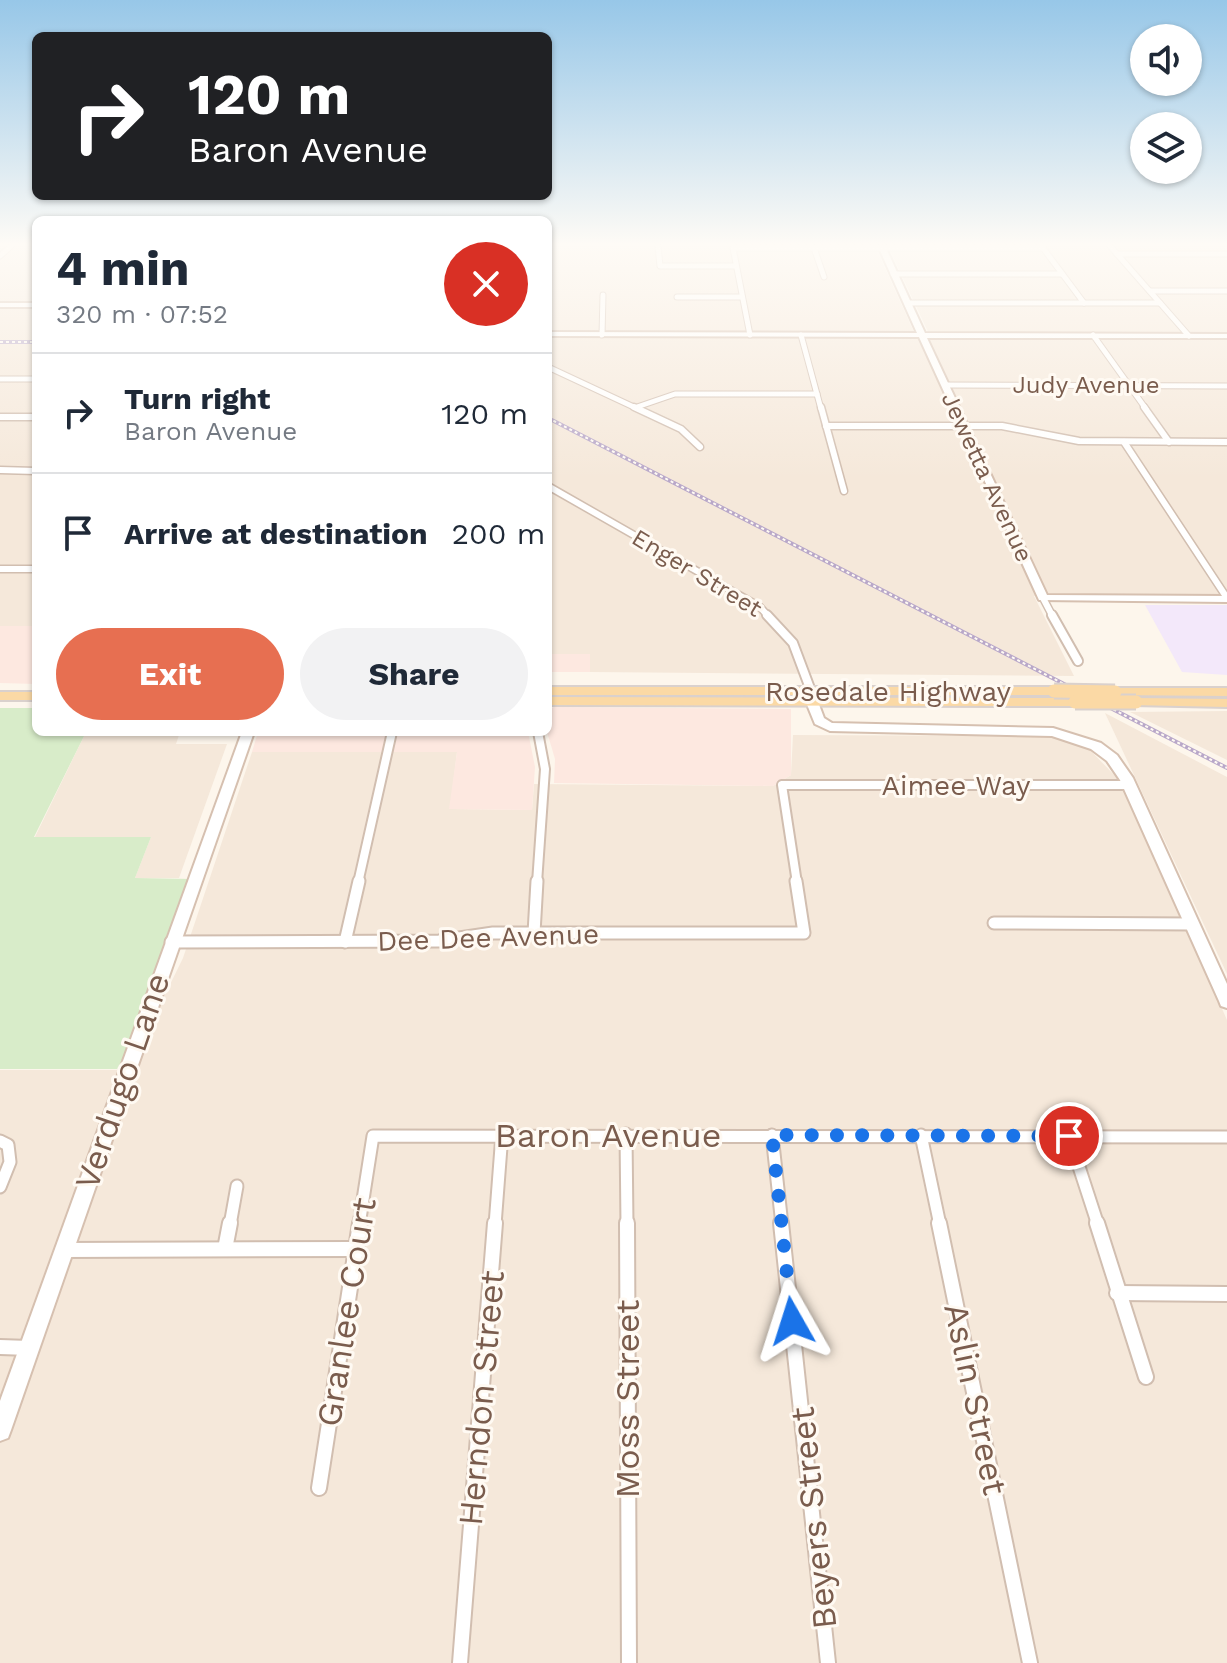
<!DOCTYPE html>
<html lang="en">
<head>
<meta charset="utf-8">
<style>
  :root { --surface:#fff; --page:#f2f2f3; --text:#1f2937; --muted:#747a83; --line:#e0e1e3; --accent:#e76f51 }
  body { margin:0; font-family:"Work Sans",sans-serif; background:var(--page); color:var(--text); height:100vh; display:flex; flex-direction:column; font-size:30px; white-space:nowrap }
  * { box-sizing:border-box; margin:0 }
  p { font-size:26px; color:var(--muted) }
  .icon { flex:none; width:44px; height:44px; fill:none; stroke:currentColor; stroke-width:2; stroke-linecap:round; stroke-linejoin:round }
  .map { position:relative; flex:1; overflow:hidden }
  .panel { position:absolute; left:32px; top:216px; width:520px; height:520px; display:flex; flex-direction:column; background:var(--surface); border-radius:12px; box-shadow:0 2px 6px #0004 }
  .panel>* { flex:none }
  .banner { position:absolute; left:32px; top:32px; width:520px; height:168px; border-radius:12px; box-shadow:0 2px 6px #0004; background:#202124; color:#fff; overflow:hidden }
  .controls { position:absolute; left:1130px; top:24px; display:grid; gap:16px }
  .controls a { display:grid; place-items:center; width:72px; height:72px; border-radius:50%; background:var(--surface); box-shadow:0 2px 6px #0004; font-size:40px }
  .pin { position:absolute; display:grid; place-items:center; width:68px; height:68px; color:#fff; margin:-34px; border:4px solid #fff; border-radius:50%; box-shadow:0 2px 8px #0007 }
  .me { position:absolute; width:88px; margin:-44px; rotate:354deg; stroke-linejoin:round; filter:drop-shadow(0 0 6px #0008) }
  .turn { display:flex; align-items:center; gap:28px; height:168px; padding:0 24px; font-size:36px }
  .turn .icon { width:104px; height:104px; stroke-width:2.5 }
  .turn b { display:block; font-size:56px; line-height:68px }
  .round { display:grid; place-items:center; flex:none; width:84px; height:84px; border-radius:42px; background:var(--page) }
  .head { display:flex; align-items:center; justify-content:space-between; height:136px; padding:0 24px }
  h1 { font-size:48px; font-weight:700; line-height:60px }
  .cta { display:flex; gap:16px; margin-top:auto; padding:16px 24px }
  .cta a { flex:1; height:92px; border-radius:48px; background:var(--accent); color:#fff; font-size:32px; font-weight:700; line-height:92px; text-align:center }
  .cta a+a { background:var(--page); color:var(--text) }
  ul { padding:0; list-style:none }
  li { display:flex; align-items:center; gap:24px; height:120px; padding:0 24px; border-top:2px solid var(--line) }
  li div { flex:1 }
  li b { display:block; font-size:30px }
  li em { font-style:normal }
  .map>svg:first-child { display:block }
  .residential { fill:#f5e8da }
  .commercial { fill:#fde8e0 }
  .education { fill:#f3e8fa }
  .green { fill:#d8ecc9 }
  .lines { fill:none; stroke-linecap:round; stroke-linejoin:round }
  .street-far4-casing { stroke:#d1beb0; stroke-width:7 }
  .street-far3-casing { stroke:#d1beb0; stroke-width:9 }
  .street-far2-casing { stroke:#d1beb0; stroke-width:12 }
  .street-far1-casing { stroke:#d1beb0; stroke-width:15 }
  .street-casing { stroke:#d1beb0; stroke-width:18 }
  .secondary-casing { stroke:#d6c0b0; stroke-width:4 }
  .primary-casing { stroke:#dad1cd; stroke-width:4 }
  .street-far4 { stroke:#fff; stroke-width:5 }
  .street-far3 { stroke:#fff; stroke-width:6 }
  .street-far2 { stroke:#fff; stroke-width:8 }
  .street-far1 { stroke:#fff; stroke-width:11 }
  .street { stroke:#fff; stroke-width:14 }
  .secondary { fill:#fff; fill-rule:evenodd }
  .primary { fill:#fbd9a5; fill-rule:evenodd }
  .rail-casing { stroke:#b9a8c9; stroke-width:4 }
  .rail { stroke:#fffaf3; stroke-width:2; stroke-dasharray:3; stroke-linecap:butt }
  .primary-bridge-casing { stroke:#dad1cd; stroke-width:17; stroke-linecap:butt }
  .primary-bridge { stroke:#fbd9a5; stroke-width:13 }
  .route { stroke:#1a73e8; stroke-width:14; stroke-dasharray:0 25.2 }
  .labels { text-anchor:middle; stroke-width:6; stroke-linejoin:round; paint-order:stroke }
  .far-street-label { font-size:24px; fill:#7a5c4d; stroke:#fffaf3 }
  .street-label { font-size:28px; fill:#7a5c4d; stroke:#fffaf3 }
  .near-street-label { font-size:34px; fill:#7a5c4d; stroke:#fffaf3 }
</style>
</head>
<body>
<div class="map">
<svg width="1227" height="1663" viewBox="0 0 1227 1663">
  <rect width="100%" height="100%" fill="#fdf6ec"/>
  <!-- residential -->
  <g class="residential">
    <rect x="0" y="246" width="36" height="56"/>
    <path d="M 548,246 L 875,246 L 914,332 L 548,330 Z"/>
    <path d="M 888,246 L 1227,246 L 1227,332 L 928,332 Z"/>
    <rect x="0" y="309" width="36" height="317"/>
    <path d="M 548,337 L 1227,339 L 1227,598 L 1034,596 L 1074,676 L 590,672 L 590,654 L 548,654 Z"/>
    <path d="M 1227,711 L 1227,760 L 1130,712 Z"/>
    <path d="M 1105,713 L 1227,777 L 1227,974 Z"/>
    <path d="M 86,732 L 180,732 L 176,744 L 227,744 L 179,878 L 135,878 L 151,837 L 35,837 Z"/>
    <path d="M 793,735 L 1045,736 L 1085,745 L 1123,784 L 1227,1020 L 1227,1663 L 0,1663 L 0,1070 L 128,1070 L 183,958 L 252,752 L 457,752 L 450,809 L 532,810 L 534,784 L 773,786 L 791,775 Z"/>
  </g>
  <!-- commercial -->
  <g class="commercial">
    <path d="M 0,626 L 36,626 L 36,684 L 0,683 Z"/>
    <path d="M 548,654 L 590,654 L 590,672 L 551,672 Z"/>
    <path d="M 554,707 L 791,709 L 791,775 L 773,786 L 554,783 L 555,759 L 547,732 L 548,710 Z"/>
    <path d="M 258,732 L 528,732 L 535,767 L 532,810 L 449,809 L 457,752 L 252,752 Z"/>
  </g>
  <!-- education -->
  <path class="education" d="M 1145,605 L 1227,605 L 1227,675 L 1182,672 Z"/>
  <!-- green -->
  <path class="green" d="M 0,708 L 36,708 L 36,732 L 86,732 L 34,837 L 151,837 L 135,878 L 192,879 L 126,1069 L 0,1069 Z"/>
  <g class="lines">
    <!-- street-far4 casing -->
    <g class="street-far4-casing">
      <g id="street-far4">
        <path d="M 658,246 L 660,266 L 736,266"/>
        <path d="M 1110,246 L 1189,336"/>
        <path d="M 814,248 L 824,277"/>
        <path d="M 1117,254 L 1227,254"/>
        <path d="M 0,256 L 11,246"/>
        <path d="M 893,274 L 1062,274"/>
        <path d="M 1150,291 L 1227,291"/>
        <path d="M 677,297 L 742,297"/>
        <path d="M 907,303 L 1160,303"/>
        <path d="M 602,335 L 603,295"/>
        <path d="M 750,335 L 733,248 L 1043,248 L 1084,303"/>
        <path d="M 801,335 L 821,409"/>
        <path d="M 1093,335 L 1146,409"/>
        <path d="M 548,367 L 638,409"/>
        <path d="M 0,379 L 36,379"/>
        <path d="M 945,385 L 1227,386"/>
        <path d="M 637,407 L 675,394 L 817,394"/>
      </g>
    </g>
    <!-- street-far3 casing -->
    <g class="street-far3-casing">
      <g id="street-far3">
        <path d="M 634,407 L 681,429 L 700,447"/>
        <path d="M 821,407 L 844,491"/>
        <path d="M 1144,407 L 1169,442"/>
        <path d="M 0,417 L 36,417"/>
        <path d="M 826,426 L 1002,426 L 1079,441 L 1227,442"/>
        <path d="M 1124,442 L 1227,598"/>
        <path d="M 0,470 L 36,471"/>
        <path d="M 548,486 L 760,607 L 769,617"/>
        <path d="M 0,569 L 36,569"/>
        <path d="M 1043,598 L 1053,617"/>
      </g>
    </g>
    <!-- street-far2 casing -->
    <g class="street-far2-casing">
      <g id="street-far2">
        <path d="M 767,615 L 793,643 L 811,691"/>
        <path d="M 1052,615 L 1078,661"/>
        <path d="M 358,883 L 392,732"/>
        <path d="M 537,883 L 545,769 L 538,732"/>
        <path d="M 797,883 L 782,785 L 1130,785"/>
      </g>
    </g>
    <!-- street-far1 casing -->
    <g class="street-far1-casing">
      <g id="street-far1">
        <path d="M 994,923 L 1192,924"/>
        <path d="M 534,933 L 537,881"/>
        <path d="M 171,942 L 439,941 L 493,933 L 804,933 L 796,881"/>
        <path d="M 345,942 L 359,881"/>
        <path d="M 626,1134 L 627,1225"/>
        <path d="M 772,1135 L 782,1225"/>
        <path d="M 921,1135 L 940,1225"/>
        <path d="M 1069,1136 L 1098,1225"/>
        <path d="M 0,1141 L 8,1145 L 10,1162 L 0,1187"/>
        <path d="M 230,1225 L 237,1186"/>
        <path d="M 359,1225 L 373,1136 L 1227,1137"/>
        <path d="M 495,1225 L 502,1134"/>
      </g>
    </g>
    <!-- street casing -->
    <g class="street-casing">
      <g id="street">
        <path d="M 627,1223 L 629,1663"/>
        <path d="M 781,1223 L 828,1663"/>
        <path d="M 939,1223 L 1030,1663"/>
        <path d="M 1097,1223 L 1146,1377"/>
        <path d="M 225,1249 L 230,1223"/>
        <path d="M 63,1250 L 355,1249"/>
        <path d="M 1117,1293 L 1227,1294"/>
        <path d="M 0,1347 L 29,1348"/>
        <path d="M 319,1488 L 360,1223"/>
        <path d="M 460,1663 L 495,1223"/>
      </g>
    </g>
    <!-- secondary casing -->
    <g class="secondary-casing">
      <g id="secondary">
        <path d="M 878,246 L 885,246 L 925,333 L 1227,334 L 1227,338 L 927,338 L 1047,595 L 1227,596 L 1227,602 L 1039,600 L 919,337 L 548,336 L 548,332 L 917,333 Z"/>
        <rect x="0" y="303" width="36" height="4"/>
        <path d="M 812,698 L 818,702 L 824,718 L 832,723 L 1053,728 L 1101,743 L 1117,755 L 1133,778 L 1227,984 L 1227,1008 L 1221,1006 L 1219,1001 L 1120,780 L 1107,761 L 1091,749 L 1052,736 L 830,731 L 815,724 L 806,702 Z"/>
        <path d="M 242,732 L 254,732 L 11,1430 L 8,1438 L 0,1441 L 0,1401 Z"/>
      </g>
    </g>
    <!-- primary casing -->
    <g class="primary-casing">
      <g id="primary">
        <path d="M 548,687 L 1054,687 L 1060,691 L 1054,695 L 548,695 Z"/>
        <path d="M 1115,688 L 1227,688 L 1227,696 L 1111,695 L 1109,692 Z"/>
        <rect x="0" y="692" width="36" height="8"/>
        <path d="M 548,697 L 1075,698 L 1081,702 L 1075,706 L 548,705 Z"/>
        <path d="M 1136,698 L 1227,699 L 1227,707 L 1132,705 L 1130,702 L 1132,699 Z"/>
      </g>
    </g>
    <!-- street-far4 -->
    <use href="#street-far4" class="street-far4"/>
    <!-- street-far3 -->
    <use href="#street-far3" class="street-far3"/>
    <!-- street-far2 -->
    <use href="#street-far2" class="street-far2"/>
    <!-- street-far1 -->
    <use href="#street-far1" class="street-far1"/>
    <!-- street -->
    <use href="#street" class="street"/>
    <!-- secondary -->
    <use href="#secondary" class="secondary"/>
    <!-- primary -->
    <use href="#primary" class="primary"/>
    <!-- rail casing -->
    <g class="rail-casing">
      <g id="rail">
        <path d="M 0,342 L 36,342"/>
        <path d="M 548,418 L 1227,768"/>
      </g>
    </g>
    <!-- rail -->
    <use href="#rail" class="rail"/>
    <!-- primary-bridge casing -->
    <g class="primary-bridge-casing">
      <g id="primary-bridge">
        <path d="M 1054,691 L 1115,692"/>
        <path d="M 1075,702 L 1136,702"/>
      </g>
    </g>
    <!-- primary-bridge -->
    <use href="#primary-bridge" class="primary-bridge"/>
  </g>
  <!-- sky -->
  <linearGradient id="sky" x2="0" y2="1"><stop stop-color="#97c7e8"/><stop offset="0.51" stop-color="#fefbf6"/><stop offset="1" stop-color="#fefbf6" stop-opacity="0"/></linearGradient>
  <rect width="1227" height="479" fill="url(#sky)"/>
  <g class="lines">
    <!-- route -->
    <path class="route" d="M 792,1321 L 772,1135 L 1069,1136"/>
  </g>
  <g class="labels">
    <!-- far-street labels -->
    <g class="far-street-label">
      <text x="1086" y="393">Judy Avenue</text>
      <text transform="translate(987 477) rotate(65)" y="8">Jewetta Avenue</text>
      <text transform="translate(697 573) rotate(31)" y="8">Enger Street</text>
    </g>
    <!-- street labels -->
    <g class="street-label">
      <text x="888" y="701">Rosedale Highway</text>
      <text x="956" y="795">Aimee Way</text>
      <text transform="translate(488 937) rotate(-2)" y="10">Dee Dee Avenue</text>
    </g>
    <!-- near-street labels -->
    <g class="near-street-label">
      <text transform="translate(122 1081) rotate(-71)" y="12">Verdugo Lane</text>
      <text x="608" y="1147">Baron Avenue</text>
      <text transform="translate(346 1312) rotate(-81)" y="12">Granlee Court</text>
      <text transform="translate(481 1398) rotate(-85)" y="12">Herndon Street</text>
      <text transform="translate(627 1399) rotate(-90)" y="12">Moss Street</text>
      <text transform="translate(976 1399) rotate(78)" y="12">Aslin Street</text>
      <text transform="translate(813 1518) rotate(-96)" y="12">Beyers Street</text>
    </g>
  </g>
</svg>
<div class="controls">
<a><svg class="icon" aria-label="sound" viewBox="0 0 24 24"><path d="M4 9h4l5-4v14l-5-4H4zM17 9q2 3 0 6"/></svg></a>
<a><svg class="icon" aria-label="layers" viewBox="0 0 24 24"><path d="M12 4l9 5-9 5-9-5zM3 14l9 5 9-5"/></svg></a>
</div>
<div class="pin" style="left:1069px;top:1136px;background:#d93025"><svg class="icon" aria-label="arrive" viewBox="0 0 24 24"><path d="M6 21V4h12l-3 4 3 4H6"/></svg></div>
<svg class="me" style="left:792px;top:1321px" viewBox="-20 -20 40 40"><path d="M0-17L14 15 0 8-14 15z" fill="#1a73e8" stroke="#fff" stroke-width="4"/></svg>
<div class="banner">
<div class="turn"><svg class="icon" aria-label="right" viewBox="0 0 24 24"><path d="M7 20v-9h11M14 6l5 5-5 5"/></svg><div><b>120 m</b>Baron Avenue</div></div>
</div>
<section class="panel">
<div class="head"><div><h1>4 min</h1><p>320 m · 07:52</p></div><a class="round" style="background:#d93025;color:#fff"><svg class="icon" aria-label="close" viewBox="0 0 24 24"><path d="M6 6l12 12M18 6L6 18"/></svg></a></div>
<ul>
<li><svg class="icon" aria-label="right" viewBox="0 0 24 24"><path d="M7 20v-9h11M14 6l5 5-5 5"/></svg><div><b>Turn right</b><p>Baron Avenue</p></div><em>120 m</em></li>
<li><svg class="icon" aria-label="arrive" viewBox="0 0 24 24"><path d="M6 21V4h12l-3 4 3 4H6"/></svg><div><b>Arrive at destination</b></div><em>200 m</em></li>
</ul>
<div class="cta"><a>Exit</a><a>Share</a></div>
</section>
</div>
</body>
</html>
